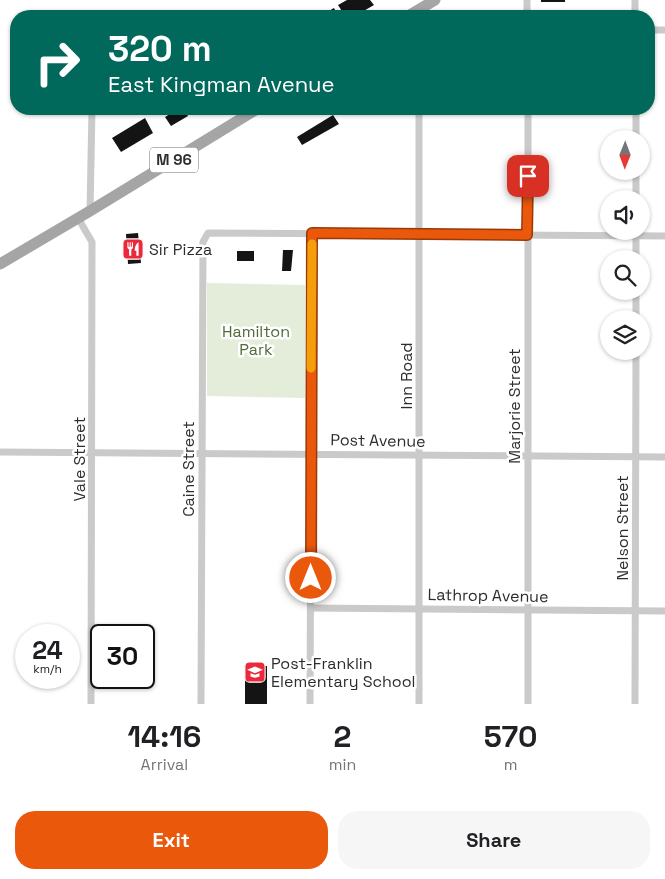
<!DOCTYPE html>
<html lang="en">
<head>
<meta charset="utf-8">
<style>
  :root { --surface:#fff; --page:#f6f6f6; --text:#202124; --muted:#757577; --accent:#ea580c }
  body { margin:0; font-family:"Space Grotesk",sans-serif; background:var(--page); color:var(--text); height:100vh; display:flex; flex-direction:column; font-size:19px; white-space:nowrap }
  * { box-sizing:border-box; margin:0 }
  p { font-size:16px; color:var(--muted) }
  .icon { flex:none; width:28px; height:28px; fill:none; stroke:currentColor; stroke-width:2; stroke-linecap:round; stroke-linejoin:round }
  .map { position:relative; height:704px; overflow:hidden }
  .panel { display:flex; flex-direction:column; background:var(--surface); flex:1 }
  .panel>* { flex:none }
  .guide { position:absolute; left:10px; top:10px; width:645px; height:105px; border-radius:20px; box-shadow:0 1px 4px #0004; background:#00695c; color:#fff; overflow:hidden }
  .needle { width:32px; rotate:181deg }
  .buttons { position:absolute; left:600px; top:130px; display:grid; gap:10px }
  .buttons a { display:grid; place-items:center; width:50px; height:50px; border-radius:50%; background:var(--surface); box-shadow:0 1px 4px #0004; font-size:25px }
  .speed { position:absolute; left:15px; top:624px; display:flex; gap:10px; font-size:25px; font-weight:700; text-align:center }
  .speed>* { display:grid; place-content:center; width:65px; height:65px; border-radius:50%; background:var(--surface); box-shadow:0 1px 4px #0004; line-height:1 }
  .speed small { font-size:12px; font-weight:400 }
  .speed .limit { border:2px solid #111; border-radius:8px; background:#fff; color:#111 }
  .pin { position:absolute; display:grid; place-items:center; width:42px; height:42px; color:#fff; margin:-21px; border-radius:10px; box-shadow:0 2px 8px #0006 }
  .me { position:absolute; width:55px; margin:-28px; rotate:0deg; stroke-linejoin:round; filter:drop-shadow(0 0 4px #0008) }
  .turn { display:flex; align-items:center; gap:18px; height:105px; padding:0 15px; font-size:22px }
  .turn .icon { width:65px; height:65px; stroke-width:2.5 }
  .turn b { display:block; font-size:35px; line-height:42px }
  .eta { display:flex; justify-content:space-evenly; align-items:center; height:85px; text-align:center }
  .eta b { font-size:30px; font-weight:600; line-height:35px }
  .cta { display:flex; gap:10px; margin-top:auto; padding:10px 15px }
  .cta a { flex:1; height:58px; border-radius:20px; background:var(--accent); color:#fff; font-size:20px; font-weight:600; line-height:58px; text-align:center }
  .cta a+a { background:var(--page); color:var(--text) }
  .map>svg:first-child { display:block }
  .green { fill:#e4ecda }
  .building { fill:#141414 }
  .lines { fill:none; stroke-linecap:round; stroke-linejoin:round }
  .street { stroke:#cacaca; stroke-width:7 }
  .primary { stroke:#a5a5a5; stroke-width:11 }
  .route-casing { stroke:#983908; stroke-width:12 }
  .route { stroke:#ea580c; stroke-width:9 }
  .slow { stroke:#f59e0b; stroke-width:9 }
  .labels { text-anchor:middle; stroke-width:5; stroke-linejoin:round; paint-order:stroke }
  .shield { fill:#fff; stroke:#6c6c6c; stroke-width:1 }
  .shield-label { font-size:15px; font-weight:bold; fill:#2d2d2d }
  .poi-label { font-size:16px; fill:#2d2d2d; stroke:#fff; text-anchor:start }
  .park-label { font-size:16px; fill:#516a39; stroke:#fff }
  .street-label { font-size:16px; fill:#2d2d2d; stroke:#fff }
</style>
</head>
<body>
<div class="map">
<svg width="665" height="704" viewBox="0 0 665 704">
  <rect width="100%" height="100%" fill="#fff"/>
  <!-- green -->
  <path class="green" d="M 207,283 L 305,285 L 305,398 L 207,396 Z"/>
  <!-- building -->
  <g class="building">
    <path d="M 347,0 L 370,0 L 374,5 L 355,16 L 345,16 L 338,5 Z"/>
    <rect x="541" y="0" width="24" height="2"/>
    <path d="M 334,8 L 338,16 L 320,16 Z"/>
    <path d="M 167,109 L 184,109 L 188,116 L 171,126 L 165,117 L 170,114 Z"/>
    <path d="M 333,115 L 339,124 L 302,145 L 297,137 Z"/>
    <path d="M 145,118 L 153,133 L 121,152 L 112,138 Z"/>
    <path d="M 138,233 L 141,263 L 128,264 L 126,234 Z"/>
    <path d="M 283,250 L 293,250 L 291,271 L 282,271 Z"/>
    <rect x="237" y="251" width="17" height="10"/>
    <rect x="245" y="666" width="22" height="38"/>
  </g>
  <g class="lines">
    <!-- street -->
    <g class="street">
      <path d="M 527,0 L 527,16"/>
      <path d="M 635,0 L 635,16"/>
      <path d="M 649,30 L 665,30"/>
      <path d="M 419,109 L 419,704"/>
      <path d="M 528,109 L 528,704"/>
      <path d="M 636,109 L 636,139"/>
      <path d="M 636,171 L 636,199"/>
      <path d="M 90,211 L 92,109"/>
      <path d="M 78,218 L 92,242 L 91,704"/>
      <path d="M 636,259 L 636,232"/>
      <path d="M 636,319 L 636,291"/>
      <path d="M 0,452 L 665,457"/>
      <path d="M 311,608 L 665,611"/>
      <path d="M 201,704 L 203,242 L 208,233 L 665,236"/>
      <path d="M 310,704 L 312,233"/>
      <path d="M 635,704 L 636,351"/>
    </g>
    <!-- primary -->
    <g class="primary">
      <path d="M 408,16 L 435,0"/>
      <path d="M 0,264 L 90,211 L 257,109"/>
    </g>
  </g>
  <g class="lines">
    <!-- route casing -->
    <g class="route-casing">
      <path id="route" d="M 311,578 L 312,233 L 527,235 L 528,176"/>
    </g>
    <!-- route -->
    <use href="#route" class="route"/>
    <!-- slow -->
    <path class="slow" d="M 311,368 L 312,244"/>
  </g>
  <!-- icons -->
  <defs>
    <g id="restaurant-square" transform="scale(1.125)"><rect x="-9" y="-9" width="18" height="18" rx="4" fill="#eb293a" stroke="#fff"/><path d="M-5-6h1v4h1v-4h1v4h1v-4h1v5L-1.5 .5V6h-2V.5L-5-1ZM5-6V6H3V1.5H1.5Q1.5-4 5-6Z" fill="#fff"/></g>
    <g id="school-square" transform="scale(1.125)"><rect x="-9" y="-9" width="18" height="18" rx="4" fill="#eb293a" stroke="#fff"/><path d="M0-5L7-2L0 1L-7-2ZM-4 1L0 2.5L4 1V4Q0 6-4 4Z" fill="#fff"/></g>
  </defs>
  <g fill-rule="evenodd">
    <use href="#restaurant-square" x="133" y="249"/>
    <use href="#school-square" x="255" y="672"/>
  </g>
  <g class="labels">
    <!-- shield labels -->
    <rect class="shield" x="150" y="147.5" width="48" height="25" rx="4"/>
    <g class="shield-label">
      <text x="174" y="165">M 96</text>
    </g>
    <!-- poi labels -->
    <g class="poi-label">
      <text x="149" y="255">Sir Pizza</text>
      <text x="271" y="669">Post-Franklin<tspan x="271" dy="18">Elementary School</tspan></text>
    </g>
    <!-- park labels -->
    <g class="park-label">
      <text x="256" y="337">Hamilton<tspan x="256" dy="18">Park</tspan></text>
    </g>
    <!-- street labels -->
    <g class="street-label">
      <text transform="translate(406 376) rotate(-90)" y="6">Inn Road</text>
      <text transform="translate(514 406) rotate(-90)" y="6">Marjorie Street</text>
      <text transform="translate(378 440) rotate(1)" y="6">Post Avenue</text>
      <text transform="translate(79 459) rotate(-90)" y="6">Vale Street</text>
      <text transform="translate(188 469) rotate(-90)" y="6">Caine Street</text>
      <text transform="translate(622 528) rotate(-90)" y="6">Nelson Street</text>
      <text transform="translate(488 595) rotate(1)" y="6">Lathrop Avenue</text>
    </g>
  </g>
</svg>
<div class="buttons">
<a><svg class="needle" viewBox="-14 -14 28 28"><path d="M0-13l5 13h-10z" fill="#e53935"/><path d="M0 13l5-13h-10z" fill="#757577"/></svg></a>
<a><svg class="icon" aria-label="sound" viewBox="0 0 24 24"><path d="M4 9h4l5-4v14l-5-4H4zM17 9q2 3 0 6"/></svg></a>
<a><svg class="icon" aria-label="search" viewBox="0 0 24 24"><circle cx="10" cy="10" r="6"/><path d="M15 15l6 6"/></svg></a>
<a><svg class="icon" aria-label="layers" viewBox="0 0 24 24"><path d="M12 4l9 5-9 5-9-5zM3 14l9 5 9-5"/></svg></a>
</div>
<div class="speed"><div>24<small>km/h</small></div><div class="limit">30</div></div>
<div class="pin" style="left:528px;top:176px;background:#d93025"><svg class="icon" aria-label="arrive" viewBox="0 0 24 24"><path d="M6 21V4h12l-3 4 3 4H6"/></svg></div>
<svg class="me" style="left:311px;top:578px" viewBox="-20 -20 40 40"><circle r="17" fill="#ea580c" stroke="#fff" stroke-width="3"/><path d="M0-11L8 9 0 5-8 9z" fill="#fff"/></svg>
<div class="guide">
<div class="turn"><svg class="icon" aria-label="right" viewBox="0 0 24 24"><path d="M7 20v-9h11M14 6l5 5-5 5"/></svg><div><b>320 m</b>East Kingman Avenue</div></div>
</div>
</div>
<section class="panel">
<div class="eta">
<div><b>14:16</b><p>Arrival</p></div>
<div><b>2</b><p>min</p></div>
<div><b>570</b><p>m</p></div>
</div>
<div class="cta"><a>Exit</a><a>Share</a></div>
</section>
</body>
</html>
